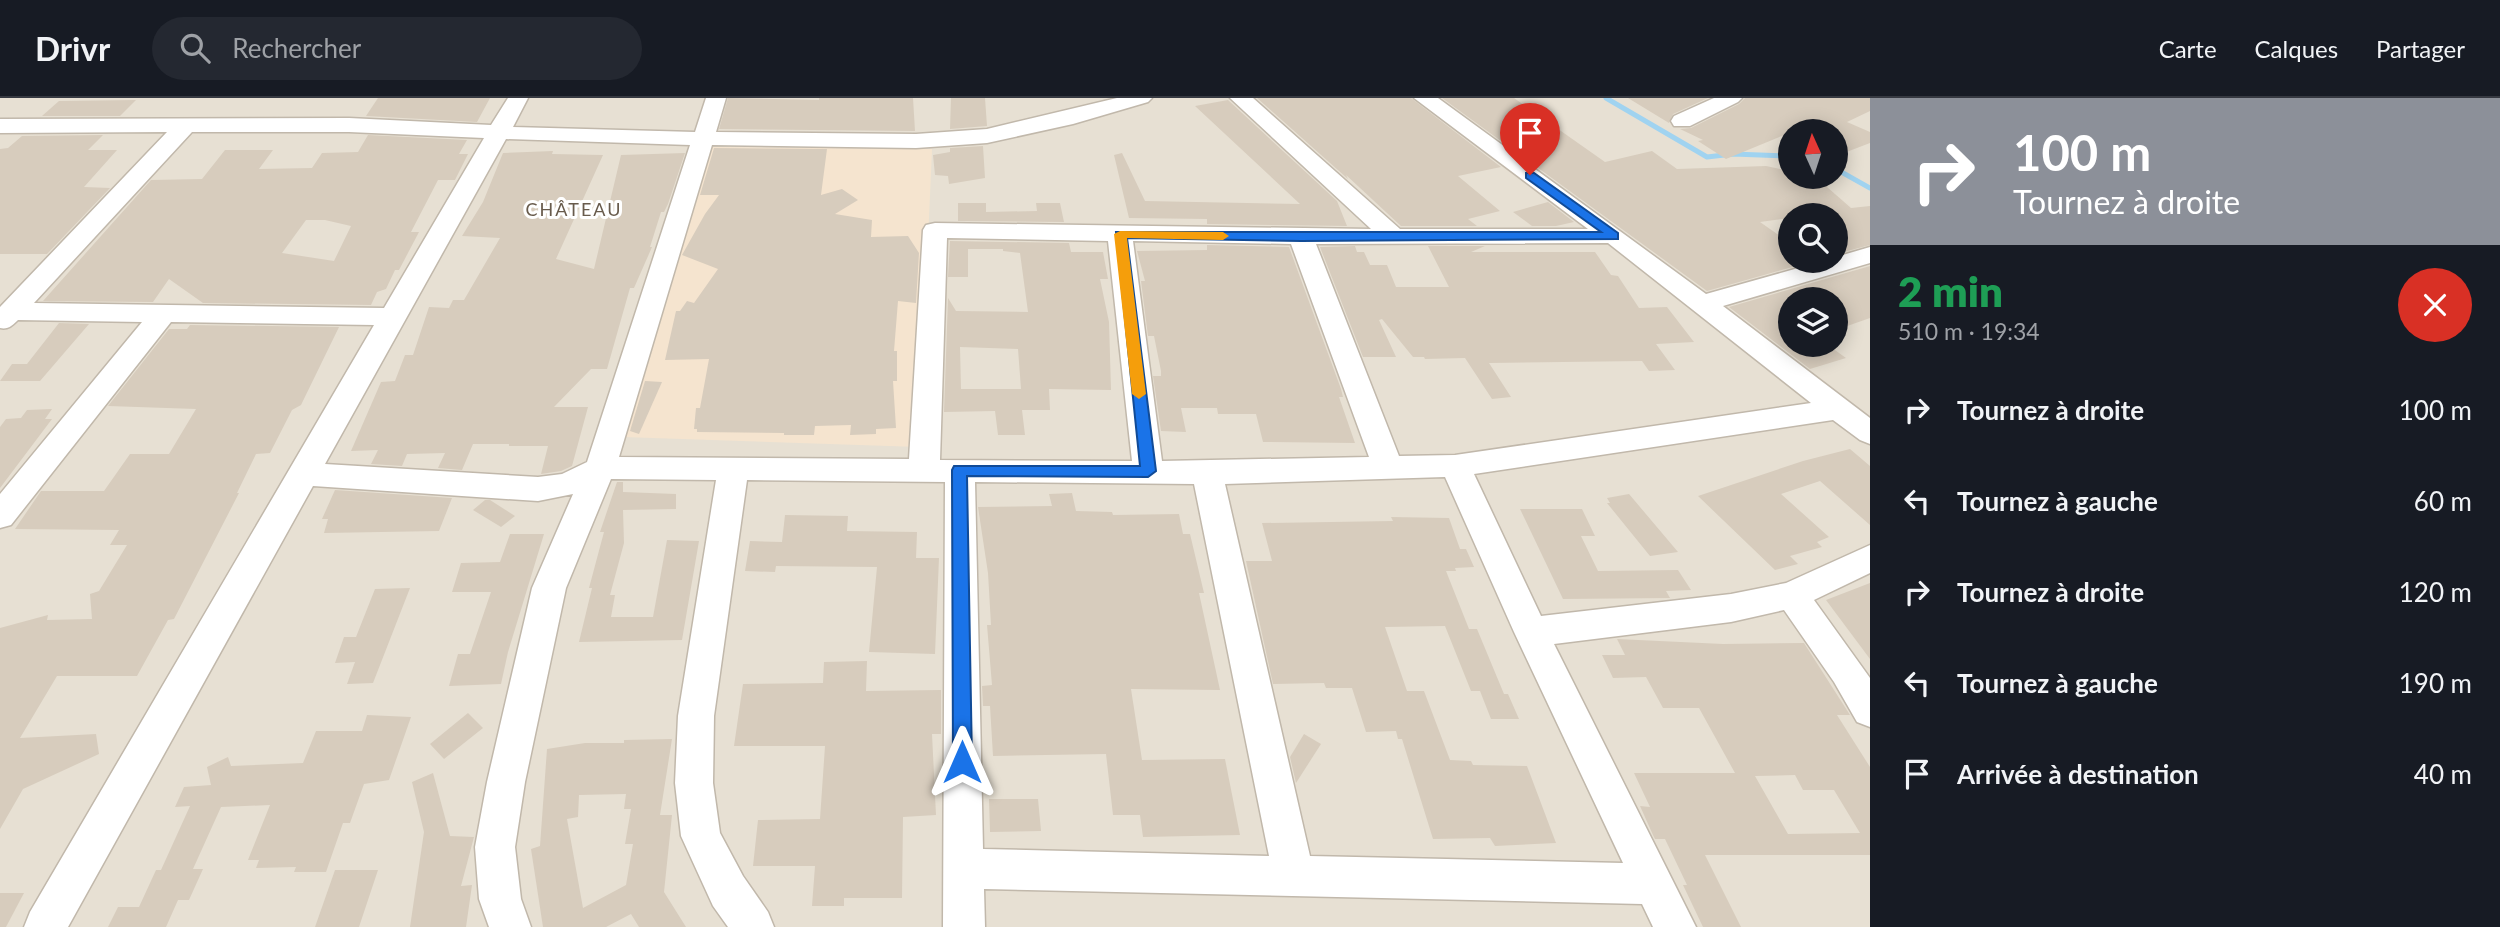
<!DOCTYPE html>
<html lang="fr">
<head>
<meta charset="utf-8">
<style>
  :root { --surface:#171b24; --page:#242831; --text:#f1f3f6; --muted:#9ea1a6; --line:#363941 }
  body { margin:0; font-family:Lato,sans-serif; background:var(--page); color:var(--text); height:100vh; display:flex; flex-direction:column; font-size:26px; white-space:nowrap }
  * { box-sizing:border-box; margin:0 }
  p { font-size:23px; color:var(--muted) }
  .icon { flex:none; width:38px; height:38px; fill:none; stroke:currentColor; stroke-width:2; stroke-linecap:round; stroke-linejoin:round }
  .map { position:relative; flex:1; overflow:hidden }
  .panel { display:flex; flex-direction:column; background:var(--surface); width:630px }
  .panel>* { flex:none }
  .top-card { background:#8c9099; color:#fff; overflow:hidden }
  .needle { width:46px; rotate:357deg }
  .tools { position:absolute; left:1778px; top:21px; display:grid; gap:14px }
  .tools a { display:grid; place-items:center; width:70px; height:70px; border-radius:50%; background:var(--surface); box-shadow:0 4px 18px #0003; font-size:35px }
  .pin { position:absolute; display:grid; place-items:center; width:60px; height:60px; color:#fff; margin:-72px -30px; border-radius:50% 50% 50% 0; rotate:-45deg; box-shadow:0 0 7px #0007 }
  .pin .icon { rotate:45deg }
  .me { position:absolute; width:77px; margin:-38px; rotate:0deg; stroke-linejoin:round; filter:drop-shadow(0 0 5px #0008) }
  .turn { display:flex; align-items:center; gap:24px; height:147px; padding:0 28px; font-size:32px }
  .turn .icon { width:91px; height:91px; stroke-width:2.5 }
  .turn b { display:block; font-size:49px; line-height:60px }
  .round { display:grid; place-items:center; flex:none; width:74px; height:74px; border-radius:37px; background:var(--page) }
  .summary { display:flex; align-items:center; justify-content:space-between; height:119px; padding:0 28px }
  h1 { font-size:42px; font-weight:800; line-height:52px; color:#1e9e55 }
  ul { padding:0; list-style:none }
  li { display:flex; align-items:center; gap:21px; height:91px; padding:0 28px }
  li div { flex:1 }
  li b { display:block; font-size:26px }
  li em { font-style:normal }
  header { display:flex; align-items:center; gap:42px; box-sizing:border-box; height:98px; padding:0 35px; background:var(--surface); border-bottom:2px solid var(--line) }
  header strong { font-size:33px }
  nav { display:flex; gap:38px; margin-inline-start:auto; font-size:24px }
  .search { width:490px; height:63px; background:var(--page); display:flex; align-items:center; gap:18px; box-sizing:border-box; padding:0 24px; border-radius:38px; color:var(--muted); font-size:26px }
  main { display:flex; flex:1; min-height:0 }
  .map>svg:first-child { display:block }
  .residential { fill:#e7e0d3; fill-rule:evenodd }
  .commercial { fill:#f5e4cf }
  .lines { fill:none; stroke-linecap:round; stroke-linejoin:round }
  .stream { stroke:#a0d3f0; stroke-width:5 }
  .building { fill:#d7ccbd; fill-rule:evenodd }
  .minor-casing { stroke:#c1b8ab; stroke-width:3 }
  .minor { fill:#fff; fill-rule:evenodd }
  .route { fill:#1a73e8; stroke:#114b97; stroke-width:2 }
  .slow { fill:#f59e0b }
  .labels { text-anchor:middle; stroke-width:6; stroke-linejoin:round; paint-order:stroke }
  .far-quarter-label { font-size:18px; letter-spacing:2px; fill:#685b4c; stroke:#fff }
</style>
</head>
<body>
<header>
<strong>Drivr</strong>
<div class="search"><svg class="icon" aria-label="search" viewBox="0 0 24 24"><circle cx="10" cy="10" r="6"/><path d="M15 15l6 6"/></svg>Rechercher</div>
<nav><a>Carte</a><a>Calques</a><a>Partager</a></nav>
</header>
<main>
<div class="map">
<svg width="1870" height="829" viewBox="0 0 1870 829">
  <rect width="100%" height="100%" fill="#f3eee5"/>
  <!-- residential -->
  <path class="residential" d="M 0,0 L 1870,0 L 1870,829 L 0,829 ZM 1790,33 L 1836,33 L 1836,79 L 1790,79 ZM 1790,117 L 1836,117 L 1836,163 L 1790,163 ZM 1790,201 L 1836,201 L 1836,247 L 1790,247 Z"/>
  <!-- commercial -->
  <path class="commercial" d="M 708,49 L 932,51 L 919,349 L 623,339 Z"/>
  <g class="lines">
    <!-- stream -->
    <g class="stream">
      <path d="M 1606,0 L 1707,59 L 1733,56 L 1790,58"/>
      <path d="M 1836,71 L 1870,90"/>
    </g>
  </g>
  <!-- building -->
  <g class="building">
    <path d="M 378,0 L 490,0 L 477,24 L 366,18 Z"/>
    <path d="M 728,0 L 819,2 L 819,0 L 913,0 L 915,33 L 719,31 Z"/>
    <path d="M 951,0 L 985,0 L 987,28 L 950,31 Z"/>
    <path d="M 1257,0 L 1411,0 L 1501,69 L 1458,78 L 1500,113 L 1468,121 L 1477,128 L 1401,128 L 1346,77 L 1348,81 Z"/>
    <path d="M 1442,0 L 1514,0 L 1605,64 L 1652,53 L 1677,71 L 1766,68 L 1790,73 L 1790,79 L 1815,79 L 1830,83 L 1827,89 L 1851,110 L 1870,108 L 1870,147 L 1836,156 L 1836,117 L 1790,117 L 1790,120 L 1760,124 L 1790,145 L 1790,163 L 1814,163 L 1707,193 Z"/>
    <path d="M 1628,0 L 1708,0 L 1673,16 L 1669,25 Z"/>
    <path d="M 1745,0 L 1870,0 L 1870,13 L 1847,24 L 1870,34 L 1870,45 L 1836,58 L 1836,29 L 1832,31 L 1816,24 L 1726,61 L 1698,43 L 1703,42 L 1680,31 L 1691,30 L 1739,6 Z"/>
    <path d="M 136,2 L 120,18 L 42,18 L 59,3 Z"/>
    <path d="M 1228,2 L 1337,103 L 1347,128 L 1207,126 L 1207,121 L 1129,120 L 1114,57 L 1122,55 L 1145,103 L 1300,106 L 1195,8 Z"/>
    <path d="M 103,37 L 88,52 L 117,52 L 84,89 L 110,90 L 47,156 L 0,156 L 0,51 L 8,50 L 22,38 Z"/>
    <path d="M 368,37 L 467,42 L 459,56 L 468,56 L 455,82 L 438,82 L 411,134 L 419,134 L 399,172 L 395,172 L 386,191 L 377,194 L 371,207 L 203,205 L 169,181 L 153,204 L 43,203 L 151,82 L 202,81 L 225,52 L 273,52 L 259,71 L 312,70 L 322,55 L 358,54 ZM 306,122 L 325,122 L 351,128 L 334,163 L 282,155 Z"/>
    <path d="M 983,48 L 985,80 L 949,86 L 948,78 L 935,77 L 933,57 L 950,54 L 950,50 Z"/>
    <path d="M 714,50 L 827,51 L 821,97 L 842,91 L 858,102 L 835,116 L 872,122 L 871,139 L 908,138 L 919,155 L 916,205 L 898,203 L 894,253 L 897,253 L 897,283 L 893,283 L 896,330 L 876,331 L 876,336 L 850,337 L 851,327 L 815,328 L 814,337 L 784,337 L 784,335 L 697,334 L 697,331 L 694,331 L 696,310 L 700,310 L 709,261 L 665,262 L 676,213 L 680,213 L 687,203 L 694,205 L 718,171 L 682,157 L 705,116 L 719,97 L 700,97 Z"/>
    <path d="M 553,53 L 552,56 L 603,57 L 556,161 L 594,171 L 621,57 L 685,55 L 668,106 L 664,114 L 661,114 L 650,149 L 652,149 L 634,190 L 630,190 L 607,271 L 591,271 L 554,309 L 588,309 L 572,368 L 561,373 L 541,376 L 548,348 L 509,348 L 509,346 L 473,346 L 462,372 L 438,370 L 445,355 L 407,356 L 402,368 L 371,366 L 378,352 L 351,353 L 381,284 L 395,283 L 405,257 L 413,257 L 429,209 L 449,210 L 453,202 L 464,202 L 500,140 L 462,138 L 483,104 L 503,55 Z"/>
    <path d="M 1548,104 L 1574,124 L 1556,128 L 1532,128 L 1513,114 Z"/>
    <path d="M 958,105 L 986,105 L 986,114 L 1037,113 L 1036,105 L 1060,105 L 1064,124 L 958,123 Z"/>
    <path d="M 950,143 L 1069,145 L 1071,154 L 1103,154 L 1108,181 L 1100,181 L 1109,224 L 1111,292 L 1049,291 L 1050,312 L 1022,312 L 1025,337 L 998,337 L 995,313 L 944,314 L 948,200 L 956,213 L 1028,214 L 1020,155 L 1003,153 L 1003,151 L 968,151 L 968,179 L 948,179 ZM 960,249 L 1018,251 L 1021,291 L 961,291 Z"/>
    <path d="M 1207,147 L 1289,149 L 1341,291 L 1343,299 L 1339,299 L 1355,345 L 1263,344 L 1256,316 L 1218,316 L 1217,310 L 1181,310 L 1186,334 L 1161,333 L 1153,278 L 1161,278 L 1161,273 L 1154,238 L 1148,238 L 1141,183 L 1145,183 L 1137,153 L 1207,152 Z"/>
    <path d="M 1355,148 L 1357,154 L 1364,154 L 1370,167 L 1387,167 L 1396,189 L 1449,189 L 1428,148 L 1485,148 L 1471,154 L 1595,154 L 1611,177 L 1618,178 L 1639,210 L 1667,209 L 1694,244 L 1656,246 L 1675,272 L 1649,273 L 1642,263 L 1489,265 L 1511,299 L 1492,301 L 1465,260 L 1425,261 L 1424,259 L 1413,259 L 1382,221 L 1379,222 L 1396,259 L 1363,259 L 1320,149 Z"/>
    <path d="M 1870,168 L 1870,220 L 1836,232 L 1836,201 L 1790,201 L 1789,247 L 1828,247 L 1846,260 L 1810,271 L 1729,209 Z"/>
    <path d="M 59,225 L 89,226 L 40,283 L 0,283 L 12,266 L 27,266 Z"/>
    <path d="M 190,227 L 339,229 L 301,307 L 292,312 L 270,355 L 256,356 L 237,395 L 239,395 L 174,521 L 168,522 L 137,578 L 57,578 L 20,640 L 96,636 L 99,656 L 23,691 L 0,731 L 0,530 L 48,517 L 47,522 L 92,521 L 90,496 L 99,493 L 127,447 L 110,447 L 119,432 L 15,431 L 41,393 L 104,393 L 130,356 L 169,356 L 196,311 L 108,308 L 169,231 L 187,231 Z"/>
    <path d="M 645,283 L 662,284 L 639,336 L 630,333 Z"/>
    <path d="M 52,311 L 45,321 L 52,321 L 0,390 L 0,329 L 6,321 L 21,320 L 27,312 Z"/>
    <path d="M 1850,351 L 1870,368 L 1870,427 L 1820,383 L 1781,396 L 1829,439 L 1817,444 L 1822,449 L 1790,458 L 1798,466 L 1775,472 L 1698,398 L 1803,363 Z"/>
    <path d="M 617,384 L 623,384 L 623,394 L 676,396 L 676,411 L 623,412 L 624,445 L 610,497 L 615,497 L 611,519 L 653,519 L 667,442 L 699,443 L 682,542 L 579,544 L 592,490 L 589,490 L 604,434 L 600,434 Z"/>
    <path d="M 335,392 L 452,400 L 439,433 L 324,435 L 328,421 L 322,421 Z"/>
    <path d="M 1072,395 L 1076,413 L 1112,414 L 1113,417 L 1179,416 L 1183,436 L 1190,436 L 1204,495 L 1199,495 L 1220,592 L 1131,591 L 1142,662 L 1225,661 L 1240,737 L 1143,739 L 1140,717 L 1113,717 L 1106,656 L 993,658 L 990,608 L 983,608 L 982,588 L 992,587 L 987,527 L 991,527 L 988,475 L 978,409 L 1052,408 L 1049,396 Z"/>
    <path d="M 1629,396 L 1678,454 L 1650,458 L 1607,405 L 1610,405 L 1607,400 Z"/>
    <path d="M 485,402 L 490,402 L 515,418 L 501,429 L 473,412 Z"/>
    <path d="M 1520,411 L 1582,411 L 1595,438 L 1581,438 L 1598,473 L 1678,472 L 1691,492 L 1666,493 L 1670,500 L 1563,501 Z"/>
    <path d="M 785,417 L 848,418 L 847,433 L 917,434 L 916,460 L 939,460 L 935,556 L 869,554 L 877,469 L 776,468 L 775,474 L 745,473 L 750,443 L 782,444 Z"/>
    <path d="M 1391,419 L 1449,420 L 1460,451 L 1466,451 L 1474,469 L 1455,470 L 1456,473 L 1446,473 L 1469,531 L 1477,531 L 1504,596 L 1508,596 L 1519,621 L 1491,621 L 1480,593 L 1471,593 L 1445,528 L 1385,529 L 1407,593 L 1424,593 L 1450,662 L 1471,663 L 1473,667 L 1527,668 L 1556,745 L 1495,748 L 1490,740 L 1433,741 L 1402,641 L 1398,641 L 1396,633 L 1366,634 L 1352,590 L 1326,590 L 1324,585 L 1273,586 L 1246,463 L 1272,463 L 1262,425 L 1393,423 Z"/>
    <path d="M 510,436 L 544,436 L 508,554 L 501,586 L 449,588 L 458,556 L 470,556 L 491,494 L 452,494 L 461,465 L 500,464 Z"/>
    <path d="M 1870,485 L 1870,561 L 1826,502 Z"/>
    <path d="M 410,490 L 373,585 L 347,586 L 355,564 L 335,565 L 344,539 L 356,539 L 375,491 Z"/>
    <path d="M 1617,541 L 1723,546 L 1804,545 L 1850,617 L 1837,617 L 1870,669 L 1870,757 L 1705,757 L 1741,829 L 1703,829 L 1683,787 L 1687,787 L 1665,741 L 1655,741 L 1653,737 L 1640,708 L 1650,709 L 1634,675 L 1735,675 L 1699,610 L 1663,610 L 1646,579 L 1613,580 L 1602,557 L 1625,557 ZM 1795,677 L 1803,692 L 1834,692 L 1860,735 L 1788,736 L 1755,678 Z"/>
    <path d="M 867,563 L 866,593 L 941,592 L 941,636 L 932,636 L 936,717 L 903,719 L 902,800 L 844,800 L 844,808 L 812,808 L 815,768 L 753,768 L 758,722 L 820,721 L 825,648 L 734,648 L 743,586 L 823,585 L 824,564 Z"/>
    <path d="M 468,615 L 483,630 L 444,661 L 430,646 Z"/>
    <path d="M 367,617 L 411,619 L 389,682 L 364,686 L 350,725 L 343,725 L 326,774 L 294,774 L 296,769 L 256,770 L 259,762 L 248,762 L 270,707 L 221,709 L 193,771 L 203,771 L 189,802 L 178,802 L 166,829 L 108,829 L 118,809 L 139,809 L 156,772 L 161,772 L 190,708 L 175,709 L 184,689 L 211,687 L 207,669 L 228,659 L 231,668 L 303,665 L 316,633 L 362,633 Z"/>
    <path d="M 1304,636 L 1321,646 L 1296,685 L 1290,659 Z"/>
    <path d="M 672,641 L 660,717 L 672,717 L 664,794 L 686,829 L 639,829 L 631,816 L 606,829 L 543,829 L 531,751 L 540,748 L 547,651 L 585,645 L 624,645 L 624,642 ZM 626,696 L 624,711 L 631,711 L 625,746 L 633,746 L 626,787 L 583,810 L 567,721 L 578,719 L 579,697 Z"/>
    <path d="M 433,675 L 450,738 L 474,739 L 461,788 L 472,787 L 466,829 L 410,829 L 424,734 L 412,684 Z"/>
    <path d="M 989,701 L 1038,701 L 1041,733 L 990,734 Z"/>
    <path d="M 335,772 L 378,772 L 359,829 L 315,829 Z"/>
    <path d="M 0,795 L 24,795 L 6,829 L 0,829 Z"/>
  </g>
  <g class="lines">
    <!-- minor casing -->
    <g class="minor-casing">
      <g id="minor">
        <path d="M 508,0 L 528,0 L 513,29 L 695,34 L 706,0 L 726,0 L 716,34 L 916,36 L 987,31 L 1117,0 L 1152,0 L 1148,4 L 1073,26 L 987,45 L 916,50 L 712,47 L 619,359 L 909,361 L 923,132 L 926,127 L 935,125 L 1371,131 L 1230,0 L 1253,0 L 1400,131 L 1588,131 L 1414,0 L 1438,0 L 1706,196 L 1823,163 L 1836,163 L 1836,159 L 1870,149 L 1870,165 L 1723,208 L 1870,320 L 1870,346 L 1860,342 L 1833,322 L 1474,376 L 1541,518 L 1731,496 L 1786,485 L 1870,447 L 1870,475 L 1814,502 L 1870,580 L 1870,629 L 1857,624 L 1834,584 L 1784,512 L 1731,524 L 1554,546 L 1696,829 L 1653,829 L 1642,806 L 984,791 L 985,829 L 943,829 L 945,384 L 747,382 L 714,618 L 713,685 L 720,735 L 743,778 L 768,814 L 774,829 L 728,829 L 713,808 L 681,738 L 675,685 L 678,618 L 716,382 L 611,381 L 566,490 L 525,684 L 515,749 L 521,801 L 531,829 L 489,829 L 479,801 L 475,749 L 487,684 L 532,490 L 573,396 L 538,403 L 313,388 L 68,829 L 24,829 L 30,814 L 374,227 L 171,224 L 11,427 L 0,430 L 0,396 L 142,224 L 18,222 C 13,227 8,232 0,230 L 0,209 L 167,34 L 0,35 L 0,21 L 349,20 L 491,27 ZM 192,34 L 349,34 L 484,40 L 384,210 L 34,205 ZM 506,41 L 690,47 L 587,364 L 562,376 L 538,379 L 325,366 ZM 947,140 L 1108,143 L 1132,363 L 940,362 ZM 1133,143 L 1291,146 L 1369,359 L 1162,363 ZM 1608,145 L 1811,305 L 1455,357 L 1399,358 L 1316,146 ZM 1445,379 L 1514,534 L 1623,765 L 1310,758 L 1225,386 ZM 975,384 L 1194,386 L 1269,758 L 983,751 Z"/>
        <path d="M 1714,0 L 1742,0 L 1738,4 L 1690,28 L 1674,28 L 1671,23 L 1674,18 Z"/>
      </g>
    </g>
    <!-- minor -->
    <use href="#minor" class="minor"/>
  </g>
  <!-- route -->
  <path class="route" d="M 1526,75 L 1534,75 L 1618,135 L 1618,141 L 1301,143 L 1127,140 L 1156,373 L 1148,379 L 967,378 L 972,664 L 969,671 L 962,673 L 955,671 L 953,664 L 952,372 L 954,368 L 1140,368 L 1116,134 L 1601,134 L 1526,80 Z"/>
  <!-- slow -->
  <path class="slow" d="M 1120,133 L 1223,134 L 1229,138 L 1223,142 L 1127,140 L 1146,296 L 1139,301 L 1132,296 L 1114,136 Z"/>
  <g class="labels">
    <!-- far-quarter labels -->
    <g class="far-quarter-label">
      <text x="574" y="118">CHÂTEAU</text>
    </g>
  </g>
</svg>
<div class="tools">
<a><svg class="needle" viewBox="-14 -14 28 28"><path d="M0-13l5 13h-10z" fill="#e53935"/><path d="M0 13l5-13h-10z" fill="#9ea1a6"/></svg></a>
<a><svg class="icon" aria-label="search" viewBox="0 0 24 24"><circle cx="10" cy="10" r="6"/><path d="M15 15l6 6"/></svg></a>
<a><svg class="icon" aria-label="layers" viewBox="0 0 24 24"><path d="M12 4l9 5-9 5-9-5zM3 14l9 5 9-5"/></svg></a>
</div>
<div class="pin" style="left:1530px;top:77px;background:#d93025"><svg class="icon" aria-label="arrive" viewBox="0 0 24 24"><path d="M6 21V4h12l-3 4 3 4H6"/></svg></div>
<svg class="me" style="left:962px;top:664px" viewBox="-20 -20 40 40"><path d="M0-17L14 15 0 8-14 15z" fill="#1a73e8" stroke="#fff" stroke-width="4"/></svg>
</div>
<section class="panel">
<div class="top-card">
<div class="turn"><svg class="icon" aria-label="right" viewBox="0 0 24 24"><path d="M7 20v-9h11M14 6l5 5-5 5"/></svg><div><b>100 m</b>Tournez à droite</div></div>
</div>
<div class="summary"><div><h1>2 min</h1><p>510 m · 19:34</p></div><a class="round" style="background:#d93025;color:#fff"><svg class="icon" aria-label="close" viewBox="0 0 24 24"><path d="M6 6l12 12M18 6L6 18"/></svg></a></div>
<ul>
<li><svg class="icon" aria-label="right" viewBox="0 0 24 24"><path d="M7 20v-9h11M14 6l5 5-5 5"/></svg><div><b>Tournez à droite</b></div><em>100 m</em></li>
<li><svg class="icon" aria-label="left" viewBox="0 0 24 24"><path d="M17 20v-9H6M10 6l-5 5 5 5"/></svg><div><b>Tournez à gauche</b></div><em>60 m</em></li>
<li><svg class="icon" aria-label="right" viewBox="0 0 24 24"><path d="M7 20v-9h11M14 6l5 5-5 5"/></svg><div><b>Tournez à droite</b></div><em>120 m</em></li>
<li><svg class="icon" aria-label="left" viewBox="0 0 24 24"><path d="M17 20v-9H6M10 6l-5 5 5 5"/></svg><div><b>Tournez à gauche</b></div><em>190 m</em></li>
<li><svg class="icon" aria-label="arrive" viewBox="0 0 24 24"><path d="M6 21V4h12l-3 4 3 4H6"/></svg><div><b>Arrivée à destination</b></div><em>40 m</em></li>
</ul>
</section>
</main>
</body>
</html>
